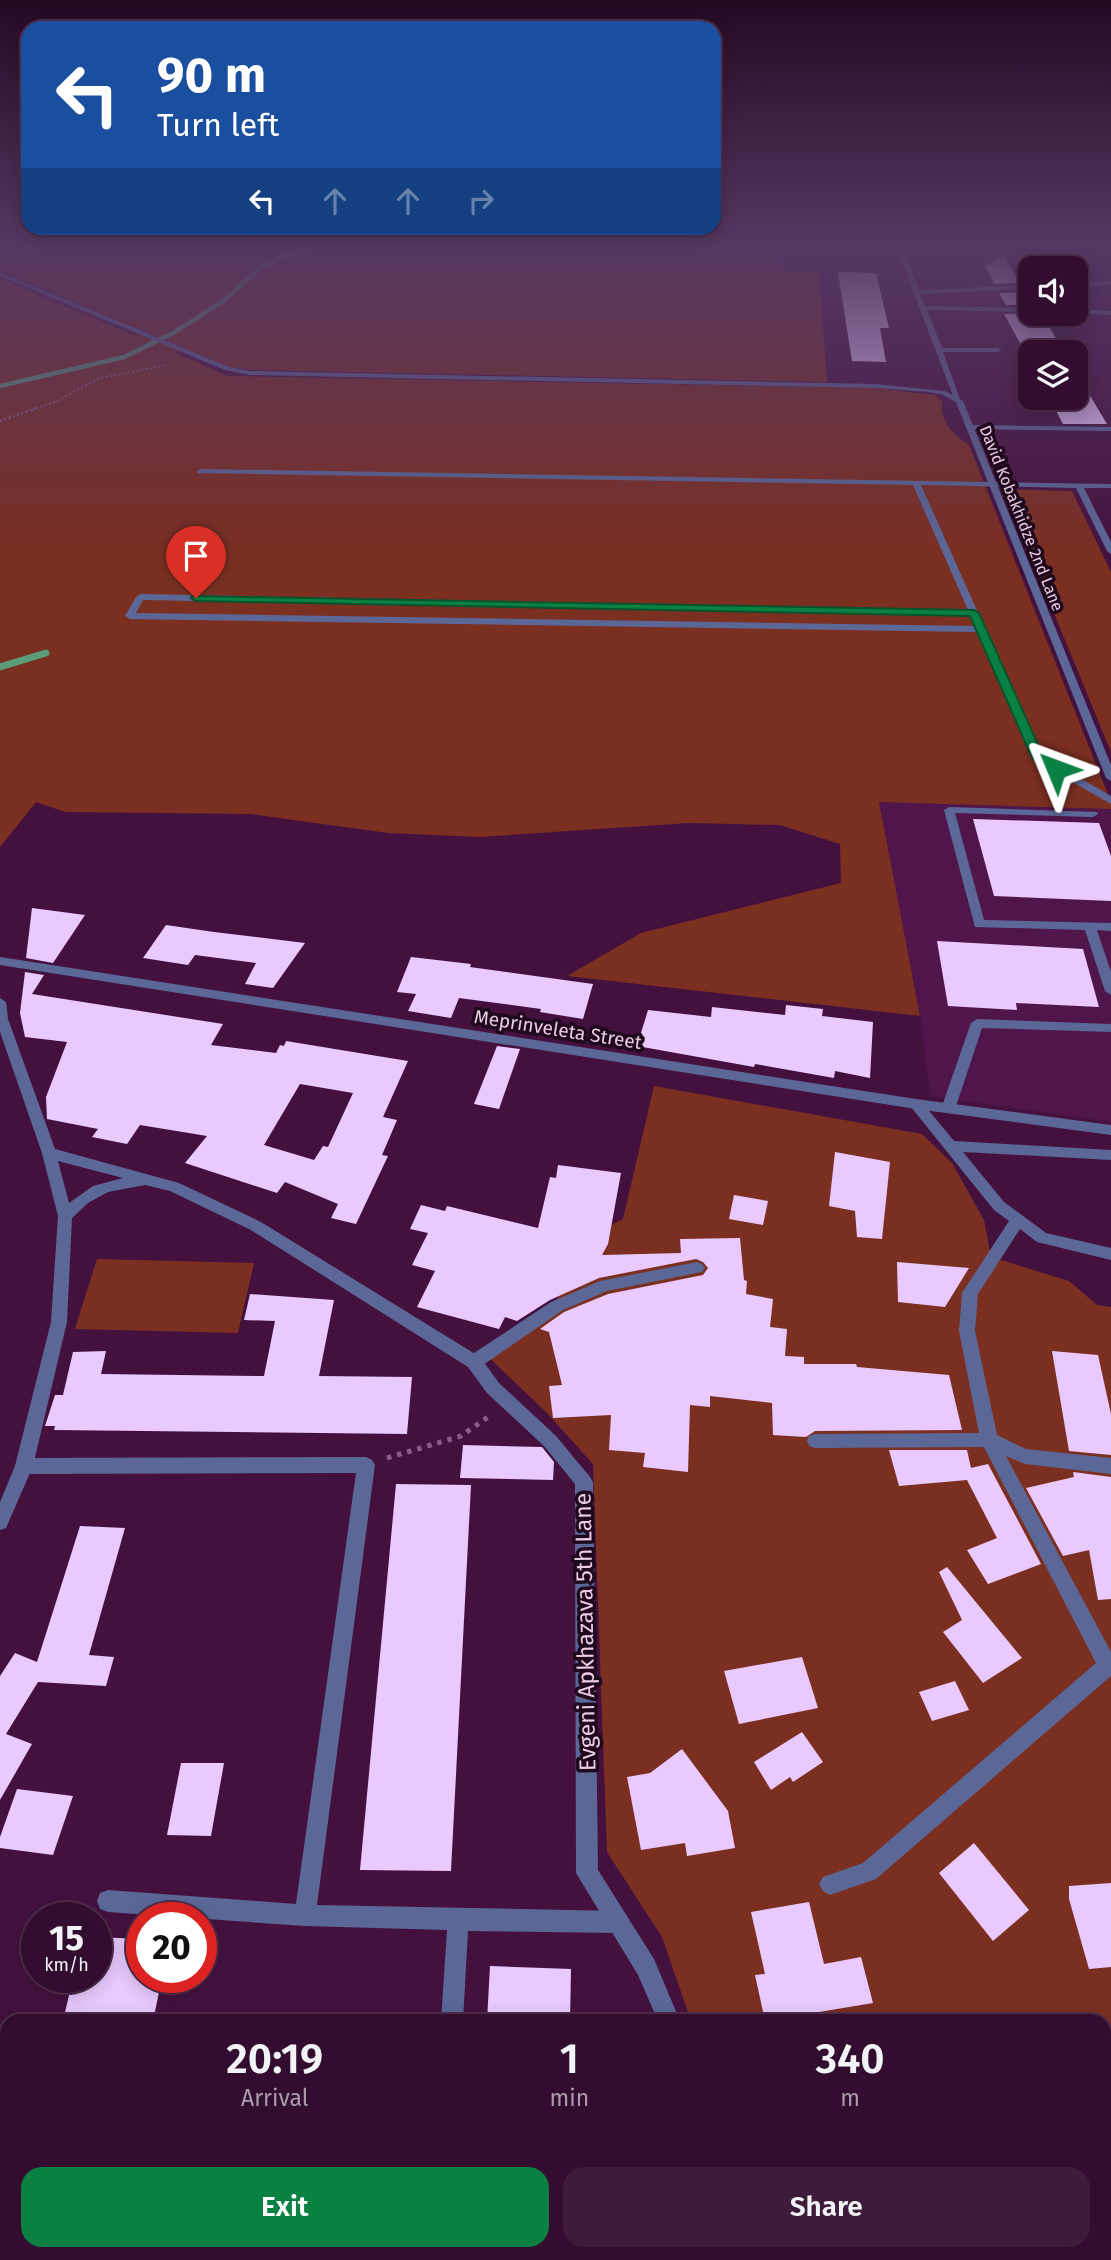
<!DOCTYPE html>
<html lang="en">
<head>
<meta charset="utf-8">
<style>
  :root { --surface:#330d2f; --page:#3e1b3b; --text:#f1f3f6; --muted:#a99caa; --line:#4e2d4b; --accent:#0b8043 }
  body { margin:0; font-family:"Fira Sans",sans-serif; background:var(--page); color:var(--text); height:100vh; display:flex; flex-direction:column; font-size:26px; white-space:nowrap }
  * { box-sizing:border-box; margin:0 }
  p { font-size:23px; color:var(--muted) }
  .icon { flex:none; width:38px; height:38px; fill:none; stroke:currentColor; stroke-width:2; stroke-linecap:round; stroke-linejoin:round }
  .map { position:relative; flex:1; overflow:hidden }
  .details { position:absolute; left:0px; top:2014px; width:1111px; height:247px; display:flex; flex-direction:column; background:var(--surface); border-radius:21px 21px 0 0; box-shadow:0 4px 18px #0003,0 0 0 2px var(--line) }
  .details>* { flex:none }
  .banner { position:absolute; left:21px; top:21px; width:700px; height:214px; border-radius:21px; box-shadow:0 4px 18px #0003,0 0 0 2px var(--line); background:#1a4fa0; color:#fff; overflow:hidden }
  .fabs { position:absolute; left:1018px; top:256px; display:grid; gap:14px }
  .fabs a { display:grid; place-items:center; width:70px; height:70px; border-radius:14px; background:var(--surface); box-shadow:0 4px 18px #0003,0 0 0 2px var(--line); font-size:35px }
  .speed { position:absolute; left:21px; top:1902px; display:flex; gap:14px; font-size:35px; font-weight:700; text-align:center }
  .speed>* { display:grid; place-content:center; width:91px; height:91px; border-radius:50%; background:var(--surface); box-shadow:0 4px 18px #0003,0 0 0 2px var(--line); line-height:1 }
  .speed small { font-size:18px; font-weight:400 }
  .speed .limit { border:10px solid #d22; background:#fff; color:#111 }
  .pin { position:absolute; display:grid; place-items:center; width:60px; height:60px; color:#fff; margin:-72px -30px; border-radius:50% 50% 50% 0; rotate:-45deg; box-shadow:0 0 7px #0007 }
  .pin .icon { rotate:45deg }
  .me { position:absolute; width:77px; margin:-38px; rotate:314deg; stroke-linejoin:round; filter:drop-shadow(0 0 5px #0008) }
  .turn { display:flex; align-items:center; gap:24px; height:147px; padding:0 21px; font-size:32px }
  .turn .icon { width:91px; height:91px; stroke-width:2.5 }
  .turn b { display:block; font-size:49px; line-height:60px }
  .lanes { display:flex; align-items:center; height:66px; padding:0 21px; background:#0003; justify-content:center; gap:35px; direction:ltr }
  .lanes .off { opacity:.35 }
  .eta { display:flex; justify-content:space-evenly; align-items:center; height:119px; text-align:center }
  .eta b { font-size:42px; font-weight:600; line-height:49px }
  .button { display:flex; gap:14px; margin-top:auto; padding:14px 21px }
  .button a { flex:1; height:80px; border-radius:21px; background:var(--accent); color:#fff; font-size:28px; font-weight:600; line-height:80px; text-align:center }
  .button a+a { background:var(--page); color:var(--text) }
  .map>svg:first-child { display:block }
  .built { fill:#50164b }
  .green { fill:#7b2f21 }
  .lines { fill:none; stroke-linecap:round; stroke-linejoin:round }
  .stream-far1 { stroke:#599c78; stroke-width:4.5 }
  .stream { stroke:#599c78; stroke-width:7 }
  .building { fill:#e9c9fe; fill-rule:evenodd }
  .path-far2 { stroke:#895e84; stroke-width:2; stroke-dasharray:2 2.5; stroke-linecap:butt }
  .path-far1 { stroke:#895e84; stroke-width:2.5; stroke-dasharray:2 2.5; stroke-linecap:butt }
  .path { stroke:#895e84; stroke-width:5; stroke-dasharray:4.5 6; stroke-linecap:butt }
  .service { fill:#5b6897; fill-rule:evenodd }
  .minor { fill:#5b6897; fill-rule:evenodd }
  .route { fill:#0b8043; stroke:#07532c; stroke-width:2 }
  .labels { text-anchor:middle; stroke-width:7; stroke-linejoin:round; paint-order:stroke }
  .far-street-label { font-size:16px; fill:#ebcbe5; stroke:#1f091c }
  .street-label { font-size:19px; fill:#ebcbe5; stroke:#1f091c }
  .near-street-label { font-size:23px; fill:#ebcbe5; stroke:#1f091c }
</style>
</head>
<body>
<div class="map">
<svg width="1111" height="2260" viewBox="0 0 1111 2260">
  <rect width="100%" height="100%" fill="#44113f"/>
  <!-- built -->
  <path class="built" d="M 878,802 L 1111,809 L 1111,1122 L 930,1096 L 920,1016 Z"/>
  <!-- green -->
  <g class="green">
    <path d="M 0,244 L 131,244 L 167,250 L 188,244 L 764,244 L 786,272 L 819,270 L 827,382 L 252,370 L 229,367 L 0,270 Z"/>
    <path d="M 0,279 L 132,334 L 160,339 L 181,349 L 176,353 L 228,376 L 875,388 L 935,395 L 942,401 C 940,423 953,434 969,445 L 1111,802 L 1111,809 L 879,802 L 920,1016 L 567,976 L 641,933 L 841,883 L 840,844 L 780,825 L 689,823 L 480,837 L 388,833 L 250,814 L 65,812 L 36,802 L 0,847 Z"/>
    <path d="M 1003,489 L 1072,491 L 1111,572 L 1111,752 Z"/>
    <path d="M 654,1086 L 922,1134 L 952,1163 L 984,1220 L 991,1257 L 1069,1281 L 1097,1305 L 1111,1307 L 1111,2260 L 749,2260 L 749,2254 L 1104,2254 L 1104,2021 L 691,2021 L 662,1937 L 607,1852 L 593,1464 L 546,1412 L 481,1350 L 556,1301 L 588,1237 L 623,1219 Z"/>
    <path d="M 97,1259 L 254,1263 L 238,1333 L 75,1329 Z"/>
  </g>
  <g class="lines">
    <!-- stream-far1 -->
    <path class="stream-far1" d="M 0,386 L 124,357 L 173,333 L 200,316 L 223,301 L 262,267 L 283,257 L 332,244"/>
    <!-- stream -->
    <path class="stream" d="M 0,667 L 46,653"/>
  </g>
  <!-- building -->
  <g class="building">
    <path d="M 1004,255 L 1020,283 L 994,284 L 985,266 Z"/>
    <path d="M 838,272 L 876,273 L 889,328 L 880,328 L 886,362 L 852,361 Z"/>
    <path d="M 1025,292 L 1031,305 L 1006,305 L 999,293 Z"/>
    <path d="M 1033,313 L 1041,313 L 1064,352 L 1031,352 L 1031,363 L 1004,314 Z"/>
    <path d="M 1076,372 L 1107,424 L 1063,424 L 1049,397 L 1076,397 Z"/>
    <path d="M 973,819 L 1099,823 L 1111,856 L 1111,901 L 994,896 Z"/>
    <path d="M 32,908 L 85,915 L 53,963 L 26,958 Z"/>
    <path d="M 166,925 L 214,932 L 305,943 L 273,988 L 245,984 L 256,963 L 195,955 L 188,965 L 143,958 Z"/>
    <path d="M 937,941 L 1083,949 L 1099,1007 L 1016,1003 L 1017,1010 L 948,1006 Z"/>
    <path d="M 411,957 L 471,964 L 470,967 L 593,984 L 583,1019 L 540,1012 L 541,1009 L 459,998 L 451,1018 L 408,1011 L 416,994 L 397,992 Z"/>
    <path d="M 25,972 L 44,975 L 32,994 L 223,1024 L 211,1045 L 276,1053 L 280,1045 L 284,1046 L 286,1041 L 408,1061 L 383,1117 L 397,1120 L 382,1155 L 388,1156 L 356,1224 L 331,1218 L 338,1204 L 285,1182 L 277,1193 L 185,1163 L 207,1136 L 140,1125 L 127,1144 L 92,1137 L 98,1129 L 47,1119 L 46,1097 L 67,1042 L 25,1037 L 20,1013 ZM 300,1084 L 353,1093 L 328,1147 L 323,1146 L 314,1160 L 264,1145 Z"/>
    <path d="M 786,1005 L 823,1009 L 822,1016 L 873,1022 L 870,1078 L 835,1071 L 834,1078 L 755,1064 L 754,1067 L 637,1046 L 648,1010 L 711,1017 L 712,1007 L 785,1015 Z"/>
    <path d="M 497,1046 L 520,1049 L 499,1109 L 474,1104 Z"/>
    <path d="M 835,1152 L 890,1162 L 882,1239 L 857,1237 L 855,1211 L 829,1206 Z"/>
    <path d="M 558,1165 L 621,1173 L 608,1244 L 602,1255 L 681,1253 L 680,1239 L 740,1238 L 744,1280 L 747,1281 L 746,1294 L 773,1299 L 770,1327 L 787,1329 L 785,1356 L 804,1357 L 804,1364 L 856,1364 L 857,1367 L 949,1375 L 962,1430 L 815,1431 L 806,1437 L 773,1435 L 772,1403 L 710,1396 L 710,1407 L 690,1405 L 688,1472 L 643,1467 L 645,1453 L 609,1450 L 611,1415 L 553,1418 L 549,1386 L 562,1385 L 549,1332 L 540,1329 L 564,1312 L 608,1294 L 703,1275 L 708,1268 L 703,1262 L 696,1259 L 599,1278 L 550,1300 L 517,1321 L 505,1317 L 499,1329 L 417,1307 L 435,1271 L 412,1265 L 428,1233 L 410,1229 L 421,1205 L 445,1211 L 447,1206 L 538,1228 L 550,1177 L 556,1178 Z"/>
    <path d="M 734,1195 L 768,1201 L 763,1225 L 729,1219 Z"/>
    <path d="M 897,1262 L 969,1268 L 945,1307 L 898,1302 Z"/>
    <path d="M 250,1294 L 334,1300 L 319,1376 L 412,1377 L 407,1434 L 54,1430 L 55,1426 L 45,1426 L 55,1395 L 63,1395 L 73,1352 L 106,1351 L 101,1374 L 264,1376 L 275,1321 L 244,1320 Z"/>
    <path d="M 1052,1351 L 1098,1355 L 1111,1414 L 1111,1455 L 1069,1451 Z"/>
    <path d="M 463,1445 L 542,1447 L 554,1462 L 553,1480 L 460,1478 Z"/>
    <path d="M 889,1450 L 967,1450 L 971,1468 L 988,1464 L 1041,1564 L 988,1584 L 967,1550 L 997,1538 L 967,1480 L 899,1486 Z"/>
    <path d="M 1073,1472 L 1111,1477 L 1111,1599 L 1098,1600 L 1089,1550 L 1063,1556 L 1026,1488 L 1074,1477 Z"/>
    <path d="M 396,1484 L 471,1485 L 451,1871 L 360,1870 Z"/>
    <path d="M 80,1526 L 125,1528 L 89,1655 L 114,1657 L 106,1686 L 38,1682 L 6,1734 L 32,1744 L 0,1800 L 0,1676 L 15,1653 L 37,1662 Z"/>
    <path d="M 947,1567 L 1022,1658 L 983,1683 L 943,1632 L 962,1620 L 939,1572 Z"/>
    <path d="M 802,1657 L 818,1708 L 739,1724 L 724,1671 Z"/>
    <path d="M 955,1681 L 969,1710 L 932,1721 L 919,1692 Z"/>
    <path d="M 802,1732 L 823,1762 L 793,1782 L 790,1777 L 771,1790 L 754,1762 Z"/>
    <path d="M 682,1749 L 728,1811 L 735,1848 L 687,1856 L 685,1843 L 641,1850 L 627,1777 L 650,1773 Z"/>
    <path d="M 181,1763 L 224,1763 L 211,1836 L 167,1835 Z"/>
    <path d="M 17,1789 L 73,1796 L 53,1855 L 0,1848 L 0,1837 Z"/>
    <path d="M 974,1843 L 1029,1910 L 993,1941 L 939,1873 Z"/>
    <path d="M 1111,1883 L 1111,1967 L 1089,1969 L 1069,1899 L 1069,1886 Z"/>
    <path d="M 809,1902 L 824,1964 L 861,1957 L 873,2003 L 765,2021 L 755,1975 L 765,1974 L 751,1912 Z"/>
    <path d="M 96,1937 L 142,1939 L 142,1978 L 162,1978 L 153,2021 L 63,2021 L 73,1978 L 96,1978 Z"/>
    <path d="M 490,1966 L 571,1969 L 570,2021 L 487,2021 Z"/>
  </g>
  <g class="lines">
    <!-- path-far2 -->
    <path class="path-far2" d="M 32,410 L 57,401 L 100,378 L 167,365"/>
    <!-- path-far1 -->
    <path class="path-far1" d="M 0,421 L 37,408"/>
    <!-- path -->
    <path class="path" d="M 387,1458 L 461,1436 L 488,1417"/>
    <!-- service -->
    <g class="service">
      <path d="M 895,244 L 901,244 L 919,290 L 1031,285 L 1031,289 L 920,294 L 925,306 L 1031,308 L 1031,312 L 927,310 L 942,348 L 998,348 L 1001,350 L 998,352 L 943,352 L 961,402 L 955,401 Z"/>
      <path d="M 1111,281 L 1111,285 L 1076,287 L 1076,283 Z"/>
      <path d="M 1076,309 L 1111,311 L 1111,315 L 1076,313 Z"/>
      <path d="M 970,425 L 1111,427 L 1111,431 L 967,429 L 966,427 Z"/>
      <path d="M 201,469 L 1111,484 L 1111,488 L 1084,488 L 1111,542 L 1111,554 L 1107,551 L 1076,488 L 921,485 L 1042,756 L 1111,796 L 1111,804 L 1034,760 L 977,632 L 130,619 L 125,616 L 136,597 L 140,594 L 968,610 L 913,485 L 198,473 L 197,471 ZM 143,600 L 970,616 L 975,626 L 136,613 Z"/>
      <path d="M 949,807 L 1097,812 L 1098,814 L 1093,817 L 955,813 L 984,920 L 1111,923 L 1111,931 L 1097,930 L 1111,972 L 1111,995 L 1105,991 L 1085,930 L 975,927 L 944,810 Z"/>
      <path d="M 977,1019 L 1111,1024 L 1111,1032 L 982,1028 L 955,1109 L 953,1112 L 943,1112 L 941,1109 L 971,1023 Z"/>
      <path d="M 916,1099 L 921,1101 L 954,1141 L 1111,1150 L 1111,1160 L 963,1152 L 1004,1202 L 1046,1233 L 1111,1248 L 1111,1260 L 1037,1242 L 1020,1229 L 978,1294 L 975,1331 L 997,1435 L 1026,1449 L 1111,1458 L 1111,1474 L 1025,1464 L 1006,1456 L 1111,1652 L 1111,1676 L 876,1879 L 830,1895 L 823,1891 L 819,1884 L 823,1877 L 863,1863 L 1096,1663 L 984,1447 L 815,1448 L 809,1446 L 807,1441 L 809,1436 L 815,1434 L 979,1433 L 959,1331 L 962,1293 L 1009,1221 L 994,1210 L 911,1107 L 909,1104 L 911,1101 Z"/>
      <path d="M 697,1262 L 702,1264 L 705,1268 L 702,1272 L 607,1291 L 563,1310 L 480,1367 L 474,1369 L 468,1367 L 466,1362 L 468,1357 L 551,1302 L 600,1281 Z"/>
      <path d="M 366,1457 L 372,1460 L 375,1465 L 317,1905 L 617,1911 L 625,1914 L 628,1922 L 625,1930 L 617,1933 L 468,1931 L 463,2021 L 441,2021 L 447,1930 L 305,1926 L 108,1912 L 100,1909 L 97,1901 L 100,1893 L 108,1890 L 296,1904 L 356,1473 L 24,1474 L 18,1471 L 15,1466 L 18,1461 L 24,1458 Z"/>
      <rect x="424" y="2254" width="24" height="6"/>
    </g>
    <!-- minor -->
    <g class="minor">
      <path d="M 0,272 L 229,367 L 250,371 L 875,384 L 945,391 L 963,401 L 1111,765 L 1111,781 L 1106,778 L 956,402 L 943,395 L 929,392 L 875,388 L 250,375 L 225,370 L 0,276 Z"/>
      <path d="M 0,957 L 916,1099 L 1111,1125 L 1111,1135 L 916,1109 L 0,965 Z"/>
      <path d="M 0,998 L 6,1002 L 8,1019 L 55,1149 L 179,1183 L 261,1222 L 480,1357 L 499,1383 L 556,1436 L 590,1477 L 593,1482 L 598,1870 L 654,1959 L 680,2021 L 658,2021 L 638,1975 L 576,1873 L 575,1484 L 544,1446 L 487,1393 L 468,1367 L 251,1230 L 170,1191 L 145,1185 L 108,1192 L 88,1203 L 72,1218 L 67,1322 L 33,1466 L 6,1528 L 0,1530 L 0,1502 L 15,1466 L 51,1322 L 58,1216 L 42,1153 L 0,1032 ZM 58,1161 L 123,1178 L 93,1186 L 69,1203 Z"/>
      <rect x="711" y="2254" width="24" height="6"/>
    </g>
  </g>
  <!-- sky -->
  <linearGradient id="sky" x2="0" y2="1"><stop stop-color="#250923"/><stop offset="0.44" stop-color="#563863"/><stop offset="1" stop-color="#563863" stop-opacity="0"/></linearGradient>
  <rect width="1111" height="560" fill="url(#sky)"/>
  <!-- route -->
  <path class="route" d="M 192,596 L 974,610 L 979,613 L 1043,756 L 1062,769 L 1052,771 L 1032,758 L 970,616 L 196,601 L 191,598 Z"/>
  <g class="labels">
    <!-- far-street labels -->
    <g class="far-street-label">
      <text transform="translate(1022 518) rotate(68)" y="6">David Kobakhidze 2nd Lane</text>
    </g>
    <!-- street labels -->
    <g class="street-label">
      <text transform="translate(558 1029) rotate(9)" y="7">Meprinveleta Street</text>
    </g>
    <!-- near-street labels -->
    <g class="near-street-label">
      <text transform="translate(585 1632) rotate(-91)" y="8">Evgeni Apkhazava 5th Lane</text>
    </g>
  </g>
</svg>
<div class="fabs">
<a><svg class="icon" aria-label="sound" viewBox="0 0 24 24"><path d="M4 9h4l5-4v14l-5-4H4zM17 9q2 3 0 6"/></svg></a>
<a><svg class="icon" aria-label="layers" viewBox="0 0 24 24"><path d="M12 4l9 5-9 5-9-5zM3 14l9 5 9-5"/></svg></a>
</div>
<div class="speed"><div>15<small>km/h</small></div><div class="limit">20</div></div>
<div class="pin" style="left:196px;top:598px;background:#d93025"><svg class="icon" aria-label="arrive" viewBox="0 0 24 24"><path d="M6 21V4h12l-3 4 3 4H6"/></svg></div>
<svg class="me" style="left:1056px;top:769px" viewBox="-20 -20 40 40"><path d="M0-17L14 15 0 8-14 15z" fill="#0b8043" stroke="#fff" stroke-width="4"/></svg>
<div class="banner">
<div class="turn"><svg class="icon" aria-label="left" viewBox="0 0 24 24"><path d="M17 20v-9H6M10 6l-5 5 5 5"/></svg><div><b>90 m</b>Turn left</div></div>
<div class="lanes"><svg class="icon" aria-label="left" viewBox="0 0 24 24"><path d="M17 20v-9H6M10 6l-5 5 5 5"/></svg><svg class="icon off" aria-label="ahead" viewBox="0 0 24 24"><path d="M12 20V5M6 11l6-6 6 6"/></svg><svg class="icon off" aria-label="ahead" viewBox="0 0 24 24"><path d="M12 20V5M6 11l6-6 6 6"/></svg><svg class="icon off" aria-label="right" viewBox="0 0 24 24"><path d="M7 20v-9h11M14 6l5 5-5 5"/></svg></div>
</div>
<section class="details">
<div class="eta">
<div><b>20:19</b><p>Arrival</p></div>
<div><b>1</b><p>min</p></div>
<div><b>340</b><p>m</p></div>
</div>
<div class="button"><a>Exit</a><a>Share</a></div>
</section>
</div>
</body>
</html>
